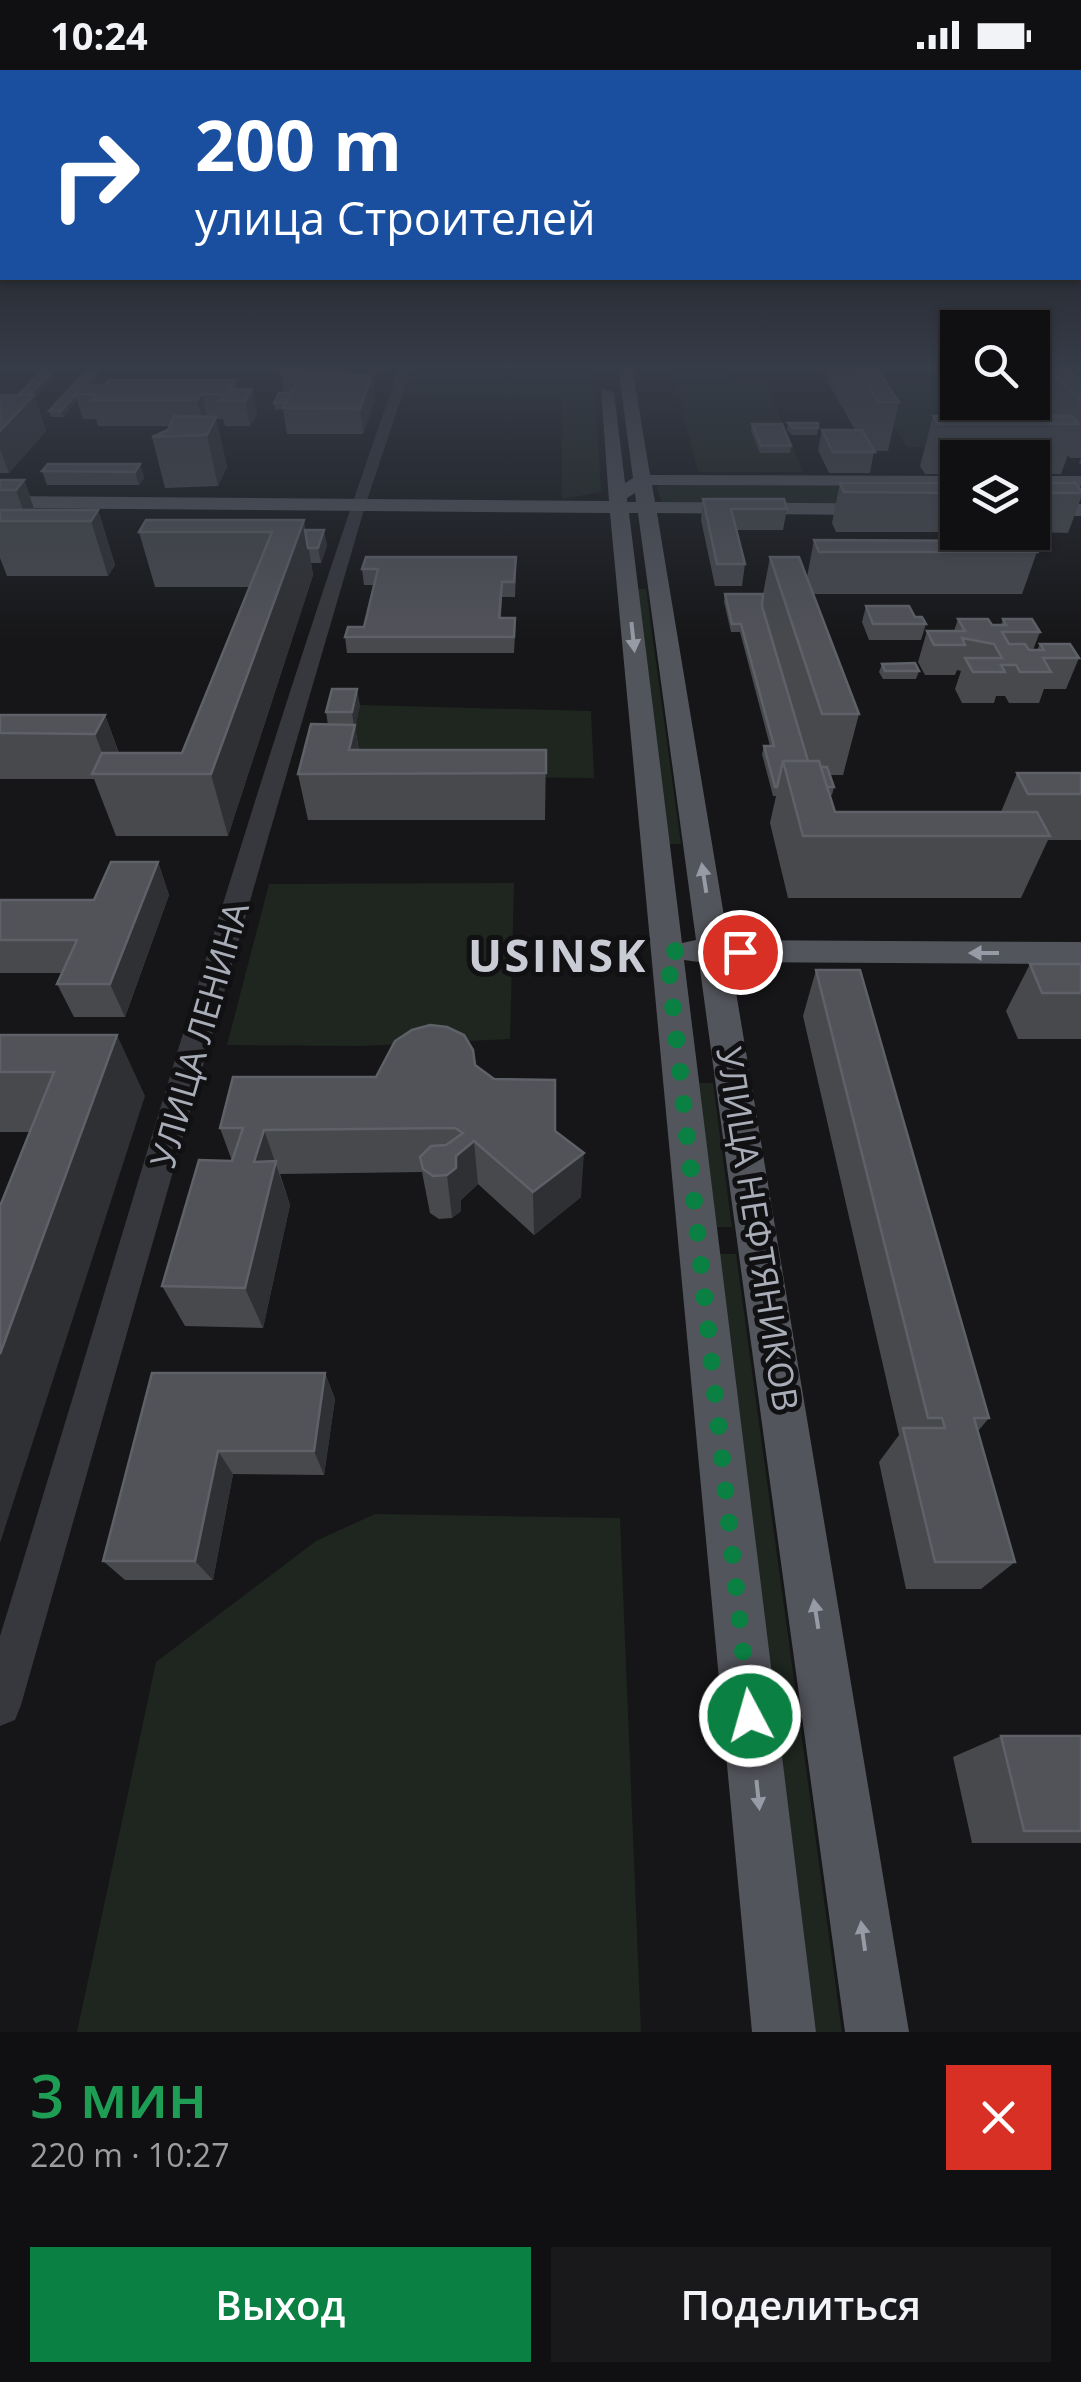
<!DOCTYPE html>
<html lang="ru">
<head>
<meta charset="utf-8">
<style>
  :root { --surface:#101012; --page:#19191b; --text:#f1f3f6; --muted:#9c9d9f; --line:#303032; --accent:#0b8043 }
  body { margin:0; font-family:"Open Sans",sans-serif; background:var(--page); color:var(--text); height:100vh; display:flex; flex-direction:column; font-size:38px; white-space:nowrap }
  * { box-sizing:border-box; margin:0 }
  p { font-size:32px; color:var(--muted) }
  .icon { flex:none; width:55px; height:55px; fill:none; stroke:currentColor; stroke-width:2; stroke-linecap:round; stroke-linejoin:round }
  .map { position:relative; height:1962px; overflow:hidden }
  .drawer { display:flex; flex-direction:column; background:var(--surface); flex:1 }
  .drawer>* { flex:none }
  .hud { position:absolute; left:0px; top:0px; width:1082px; height:210px; box-shadow:0 2px 8px #0004,0 0 0 2px var(--line); background:#1a4fa0; color:#fff; overflow:hidden }
  .fabs { position:absolute; left:940px; top:240px; display:grid; gap:20px }
  .fabs a { display:grid; place-items:center; width:110px; height:110px; border-radius:0px; background:var(--surface); box-shadow:0 2px 8px #0004,0 0 0 2px var(--line); font-size:50px }
  .pin { position:absolute; display:grid; place-items:center; width:85px; height:85px; color:#fff; margin:-42px; border:5px solid #fff; border-radius:50%; box-shadow:0 2px 10px #0007 }
  .me { position:absolute; width:110px; margin:-55px; rotate:354deg; stroke-linejoin:round; filter:drop-shadow(0 0 8px #0008) }
  .turn { display:flex; align-items:center; gap:35px; height:210px; padding:0 30px; font-size:45px }
  .turn .icon { width:130px; height:130px; stroke-width:2.5 }
  .turn b { display:block; font-size:70px; line-height:85px }
  .round { display:grid; place-items:center; flex:none; width:105px; height:105px; border-radius:0px; background:var(--page) }
  .head { display:flex; align-items:center; justify-content:space-between; height:170px; padding:0 30px }
  h1 { font-size:60px; font-weight:600; line-height:75px; color:#1e9e55 }
  .button { display:flex; gap:20px; margin-top:auto; padding:20px 30px }
  .button a { flex:1; height:115px; border-radius:0px; background:var(--accent); color:#fff; font-size:40px; font-weight:600; line-height:115px; text-align:center }
  .button a+a { background:var(--page); color:var(--text) }
  .status { display:flex; justify-content:space-between; align-items:center; height:70px; padding:0 50px; background:var(--surface); direction:ltr }
  .status svg { height:28px; fill:currentColor }
  .map>svg:first-child { display:block }
  .green { fill:#1e261f }
  .lines { fill:none; stroke-linecap:round; stroke-linejoin:round }
  .minor { fill:#37383d; fill-rule:evenodd }
  .major { fill:#53555c; fill-rule:evenodd }
  .wall { fill:#47494d }
  .shaded-wall { fill:#2f3033 }
  .building { fill:#525359; stroke:#5f6168; stroke-width:2.5 }
  .oneway { fill:#979ba6 }
  .route { stroke:#0b8043; stroke-width:18; stroke-dasharray:0 32.4 }
  .labels { text-anchor:middle; stroke-width:10; stroke-linejoin:round; paint-order:stroke }
  .street-label { font-size:35px; fill:#a8adb8; stroke:#111113 }
  .district-label { font-size:45px; font-weight:bold; letter-spacing:2.5px; fill:#c9ccd4; stroke:#111113 }
</style>
</head>
<body>
<div class="status"><b>10:24</b><svg viewBox="0 0 49 12"><path d="M0 12V9h3v3zM5 12V6h3v6zM10 12V3h3v9zM15 12V0h3v12zM26 1h20v11H26zM47 4h2v5h-2z"/></svg></div>
<div class="map">
<svg width="1081" height="1962" viewBox="0 0 1081 1962">
  <rect width="100%" height="100%" fill="#161618"/>
  <!-- green -->
  <g class="green">
    <path d="M 410,296 L 593,296 L 601,422 L 562,429 L 562,329 L 401,328 Z"/>
    <path d="M 671,296 L 730,296 L 736,312 L 765,311 L 803,402 L 698,402 Z"/>
    <path d="M 867,312 L 957,313 L 958,332 L 989,333 L 1026,377 L 907,377 Z"/>
    <path d="M 957,413 L 957,436 L 662,433 L 657,417 L 662,414 Z"/>
    <path d="M 637,519 L 646,519 L 681,774 L 669,774 Z"/>
    <path d="M 360,635 L 591,641 L 594,708 L 462,707 L 306,690 L 354,659 Z"/>
    <path d="M 514,813 L 510,969 L 361,976 L 227,975 L 269,814 Z"/>
    <path d="M 698,1013 L 713,1013 L 732,1157 L 716,1157 Z"/>
    <path d="M 719,1184 L 736,1184 L 842,1962 L 816,1962 Z"/>
    <path d="M 375,1444 L 620,1448 L 641,1962 L 77,1962 L 156,1592 L 316,1471 Z"/>
  </g>
  <g class="lines">
    <!-- minor -->
    <path class="minor" d="M 400,296 L 412,296 L 366,433 L 268,768 L 21,1635 L 15,1650 L 0,1656 L 0,1566 C 131,1142 252,714 400,296 Z"/>
    <!-- major -->
    <g class="major">
      <path d="M 618,296 L 632,296 L 650,405 L 958,406 L 958,416 L 652,415 L 655,432 L 958,434 L 958,446 L 657,443 L 728,870 L 1081,872 L 1081,894 L 731,892 L 909,1962 L 845,1962 L 699,892 L 684,890 L 816,1962 L 752,1962 L 610,443 L 0,438 L 0,426 L 609,431 L 601,319 L 614,322 L 625,413 L 633,408 ZM 635,423 L 636,432 L 627,432 L 627,428 ZM 629,443 L 638,443 L 696,870 L 682,873 Z"/>
      <rect x="1032" y="406" width="49" height="10"/>
      <rect x="1032" y="434" width="49" height="12"/>
    </g>
  </g>
  <!-- wall -->
  <g class="wall">
    <path d="M 285,296 L 352,296 L 352,305 L 372,305 L 375,329 L 363,364 L 287,364 L 283,339 L 275,340 L 274,333 L 291,322 L 284,322 L 281,303 Z"/>
    <path d="M 829,296 L 958,296 L 958,300 L 878,300 L 899,332 L 888,381 L 874,381 L 870,403 L 829,403 L 818,380 L 822,360 L 855,360 L 827,310 Z"/>
    <path d="M 1032,296 L 1072,296 L 1070,301 L 1081,311 L 1081,395 L 1079,393 L 1081,388 L 1070,388 L 1068,385 L 1061,404 L 1032,404 L 1032,388 L 958,388 L 958,404 L 925,404 L 920,396 L 933,346 L 1033,346 L 1020,332 L 1032,332 Z"/>
    <path d="M 1077,296 L 1081,296 L 1081,307 L 1075,302 Z"/>
    <path d="M 55,307 L 35,328 L 46,361 L 9,403 L 0,403 L 0,325 L 18,325 Z"/>
    <path d="M 98,308 L 92,315 L 235,310 L 236,319 L 252,319 L 257,344 L 250,356 L 225,356 L 223,349 L 216,349 L 227,397 L 218,416 L 165,418 L 152,367 L 168,360 L 169,356 L 98,356 L 96,349 L 83,349 L 77,331 L 63,347 L 51,347 L 49,341 Z"/>
    <path d="M 788,353 L 818,358 L 817,365 L 792,365 L 787,360 Z"/>
    <path d="M 752,354 L 791,376 L 790,383 L 760,383 L 751,361 Z"/>
    <path d="M 140,394 L 144,408 L 139,415 L 47,415 L 42,401 Z"/>
    <path d="M 0,410 L 24,410 L 35,440 L 98,440 L 115,495 L 108,506 L 7,506 L 0,488 Z"/>
    <path d="M 840,413 L 958,413 L 958,462 L 836,462 L 832,453 Z"/>
    <path d="M 1032,413 L 1081,420 L 1081,428 L 1068,463 L 1032,462 Z"/>
    <path d="M 703,429 L 787,439 L 783,460 L 737,460 L 745,494 L 742,516 L 715,516 L 701,450 Z"/>
    <path d="M 305,460 L 327,475 L 321,493 L 311,493 L 313,505 L 228,766 L 116,766 L 94,709 L 0,709 L 0,645 L 105,645 L 119,683 L 182,683 L 249,517 L 155,517 L 139,462 Z"/>
    <path d="M 814,470 L 1037,482 L 1022,524 L 813,524 L 859,644 L 843,705 L 830,705 L 834,717 L 832,725 L 830,725 L 835,742 L 1001,742 L 1017,703 L 1081,703 L 1081,770 L 1048,770 L 1021,828 L 788,828 L 770,753 L 776,726 L 773,726 L 762,684 L 764,676 L 770,676 L 740,562 L 731,562 L 724,532 L 725,524 L 763,524 L 770,487 L 807,507 Z"/>
    <path d="M 362,499 L 516,502 L 515,527 L 502,527 L 501,548 L 515,564 L 514,583 L 347,583 L 345,567 L 364,557 L 375,515 L 364,515 Z"/>
    <path d="M 866,536 L 915,547 L 926,554 L 921,570 L 869,570 L 862,552 Z"/>
    <path d="M 958,549 L 992,555 L 1001,555 L 1003,549 L 1040,562 L 1033,580 L 1037,580 L 1040,574 L 1079,588 L 1066,619 L 1044,619 L 1039,633 L 1009,633 L 1005,626 L 996,626 L 994,633 L 962,633 L 955,619 L 961,601 L 957,600 L 955,605 L 925,605 L 918,592 L 927,561 L 954,561 Z"/>
    <path d="M 882,594 L 919,601 L 916,609 L 883,609 L 879,602 Z"/>
    <path d="M 360,635 L 355,657 L 359,680 L 546,680 L 545,750 L 308,750 L 298,704 L 328,655 L 326,642 Z"/>
    <path d="M 158,792 L 169,825 L 125,947 L 74,947 L 57,914 L 62,903 L 0,903 L 0,830 L 94,830 Z"/>
    <path d="M 1030,894 L 1081,894 L 1081,969 L 1018,969 L 1006,941 Z"/>
    <path d="M 816,900 L 989,1348 L 978,1361 L 1015,1492 L 981,1519 L 906,1519 L 879,1392 L 899,1365 L 803,946 Z"/>
    <path d="M 0,965 L 145,1026 L 30,1062 L 0,1062 Z"/>
    <path d="M 475,995 L 555,1061 L 581,1127 L 534,1165 L 478,1114 L 461,1130 L 461,1141 L 452,1148 L 439,1149 L 430,1143 L 422,1102 L 280,1104 L 290,1135 L 263,1258 L 185,1256 L 162,1216 L 232,1091 L 220,1058 L 376,1007 Z"/>
    <path d="M 152,1303 L 325,1303 L 335,1329 L 324,1405 L 233,1404 L 213,1510 L 125,1510 L 103,1491 Z"/>
    <path d="M 1001,1666 L 1081,1666 L 1081,1773 L 972,1773 L 953,1687 Z"/>
  </g>
  <!-- shaded-wall -->
  <g class="shaded-wall">
    <path d="M 346,296 L 352,296 L 353,301 L 345,322 L 343,303 Z"/>
    <path d="M 53,301 L 55,307 L 35,328 L 46,361 L 9,403 L 0,379 L 0,361 L 14,340 Z"/>
    <path d="M 97,301 L 98,308 L 84,324 L 76,324 Z"/>
    <path d="M 372,305 L 375,329 L 363,364 L 360,339 Z"/>
    <path d="M 252,319 L 257,344 L 250,356 L 245,331 Z"/>
    <path d="M 202,324 L 207,349 L 203,356 L 197,330 Z"/>
    <path d="M 75,325 L 77,331 L 63,347 L 61,341 Z"/>
    <path d="M 216,347 L 227,397 L 218,416 L 207,365 Z"/>
    <path d="M 140,394 L 144,408 L 139,415 L 135,402 Z"/>
    <path d="M 24,410 L 38,451 L 27,451 L 16,420 Z"/>
    <path d="M 98,440 L 115,495 L 108,506 L 91,451 Z"/>
    <path d="M 304,450 L 313,505 L 228,766 L 211,704 Z"/>
    <path d="M 324,460 L 327,475 L 321,493 L 318,478 Z"/>
    <path d="M 357,619 L 360,635 L 355,657 L 362,701 L 349,680 L 354,657 L 352,642 Z"/>
    <path d="M 105,645 L 121,690 L 110,704 L 95,664 Z"/>
    <path d="M 158,792 L 169,825 L 125,947 L 110,914 Z"/>
    <path d="M 117,965 L 145,1026 L 0,1473 L 0,1284 Z"/>
    <path d="M 264,1060 L 290,1135 L 263,1258 L 245,1218 L 254,1092 Z"/>
    <path d="M 474,1071 L 478,1114 L 461,1130 L 461,1141 L 452,1148 L 447,1105 L 456,1086 Z"/>
    <path d="M 584,1083 L 581,1127 L 534,1165 L 533,1122 Z"/>
    <path d="M 325,1303 L 335,1329 L 324,1405 L 314,1381 Z"/>
    <path d="M 218,1381 L 233,1404 L 213,1510 L 195,1491 Z"/>
  </g>
  <!-- building -->
  <g class="building">
    <path d="M 285,296 L 346,296 L 343,303 L 281,303 Z"/>
    <path d="M 855,296 L 875,296 L 899,332 L 878,332 Z"/>
    <path d="M 1045,296 L 1065,296 L 1081,311 L 1081,332 Z"/>
    <path d="M 42,301 L 53,301 L 29,325 L 18,325 Z"/>
    <path d="M 86,301 L 97,301 L 61,341 L 49,341 Z"/>
    <path d="M 300,305 L 372,305 L 360,339 L 283,338 Z"/>
    <path d="M 109,310 L 235,310 L 229,319 L 252,319 L 245,331 L 219,331 L 224,324 L 202,324 L 197,330 L 91,330 L 96,324 L 75,324 L 83,315 L 105,315 Z"/>
    <path d="M 279,323 L 291,323 L 285,333 L 274,333 Z"/>
    <path d="M 0,325 L 34,325 L 0,361 Z"/>
    <path d="M 174,346 L 216,347 L 207,365 L 152,367 L 168,360 Z"/>
    <path d="M 933,346 L 1072,346 L 1079,354 L 938,354 Z"/>
    <path d="M 788,353 L 818,353 L 818,358 L 793,358 Z"/>
    <path d="M 752,354 L 782,354 L 791,376 L 761,376 Z"/>
    <path d="M 822,360 L 862,360 L 875,382 L 833,382 Z"/>
    <path d="M 48,394 L 140,394 L 135,402 L 42,401 Z"/>
    <path d="M 0,410 L 24,410 L 16,420 L 0,420 Z"/>
    <path d="M 840,413 L 958,413 L 958,423 L 844,422 Z"/>
    <path d="M 1032,413 L 1075,413 L 1081,420 L 1081,423 L 1032,423 Z"/>
    <path d="M 703,429 L 784,429 L 787,439 L 731,439 L 745,494 L 717,494 Z"/>
    <path d="M 0,440 L 98,440 L 91,451 L 0,451 Z"/>
    <path d="M 146,450 L 304,450 L 211,704 L 92,704 L 102,683 L 182,683 L 272,462 L 139,462 Z"/>
    <path d="M 305,460 L 324,460 L 318,478 L 308,478 Z"/>
    <path d="M 814,470 L 1029,471 L 1037,482 L 819,482 Z"/>
    <path d="M 366,487 L 516,487 L 514,512 L 502,512 L 499,548 L 515,548 L 514,567 L 345,567 L 348,557 L 364,557 L 378,499 L 362,499 Z"/>
    <path d="M 770,487 L 799,487 L 859,644 L 822,644 Z"/>
    <path d="M 725,524 L 763,524 L 762,536 L 808,691 L 783,691 L 777,717 L 775,717 L 764,676 L 774,676 L 741,554 L 732,554 Z"/>
    <path d="M 866,536 L 909,536 L 915,547 L 922,547 L 926,554 L 873,554 Z"/>
    <path d="M 958,549 L 988,549 L 992,555 L 1006,555 L 1003,549 L 1032,549 L 1040,562 L 1002,562 L 1009,574 L 1025,574 L 1029,580 L 1044,580 L 1040,574 L 1070,574 L 1079,588 L 1043,588 L 1051,602 L 1020,602 L 1016,595 L 1001,595 L 1005,602 L 973,602 L 965,588 L 1002,588 L 994,574 L 962,568 L 965,575 L 934,575 L 927,561 L 965,561 Z"/>
    <path d="M 915,593 L 919,601 L 885,601 L 882,594 Z"/>
    <path d="M 332,619 L 357,619 L 352,642 L 326,642 Z"/>
    <path d="M 0,645 L 105,645 L 95,664 L 0,663 Z"/>
    <path d="M 311,654 L 355,655 L 349,680 L 546,680 L 546,703 L 298,704 Z"/>
    <path d="M 783,691 L 819,691 L 835,742 L 1037,742 L 1050,766 L 803,766 Z"/>
    <path d="M 821,697 L 827,697 L 834,717 L 827,717 Z"/>
    <path d="M 1017,703 L 1081,703 L 1081,724 L 1028,724 Z"/>
    <path d="M 111,792 L 158,792 L 110,914 L 57,914 L 77,870 L 0,870 L 0,830 L 94,830 Z"/>
    <path d="M 1030,894 L 1081,894 L 1081,923 L 1042,923 Z"/>
    <path d="M 816,900 L 860,900 L 989,1348 L 974,1348 L 1015,1492 L 935,1492 L 903,1358 L 945,1358 L 942,1348 L 928,1348 Z"/>
    <path d="M 430,955 L 447,957 L 464,965 L 473,980 L 475,995 L 494,1009 L 555,1010 L 555,1061 L 584,1083 L 533,1122 L 474,1071 L 456,1086 L 456,1098 L 447,1105 L 433,1106 L 423,1099 L 420,1087 L 431,1076 L 446,1075 L 463,1063 L 455,1058 L 264,1060 L 254,1092 L 276,1091 L 245,1218 L 162,1216 L 199,1090 L 232,1091 L 243,1058 L 220,1058 L 233,1007 L 376,1007 L 395,971 L 412,960 Z"/>
    <path d="M 0,965 L 117,965 L 0,1284 L 0,1136 L 54,1002 L 0,1002 Z"/>
    <path d="M 152,1303 L 325,1303 L 314,1381 L 218,1381 L 195,1491 L 103,1491 Z"/>
    <path d="M 1001,1666 L 1081,1666 L 1081,1761 L 1024,1761 Z"/>
  </g>
  <!-- one-way arrows -->
  <defs><path id="oneway-solid" d="M-6-.8H1V-3.2L6.5 0L1 3.2V.8H-6Z" transform="scale(2.5)"/></defs>
  <g class="oneway">
    <use href="#oneway-solid" transform="translate(633 567) rotate(84)"/>
    <use href="#oneway-solid" transform="translate(704 808) rotate(-99)"/>
    <use href="#oneway-solid" transform="translate(984 883) rotate(-180)"/>
    <use href="#oneway-solid" transform="translate(816 1544) rotate(-99)"/>
    <use href="#oneway-solid" transform="translate(758 1725) rotate(84)"/>
    <use href="#oneway-solid" transform="translate(863 1866) rotate(-98)"/>
  </g>
  <!-- sky -->
  <linearGradient id="sky" x2="0" y2="1"><stop stop-color="#0c0c0d"/><stop offset="0.52" stop-color="#363c48"/><stop offset="1" stop-color="#363c48" stop-opacity="0"/></linearGradient>
  <rect width="1081" height="571" fill="url(#sky)"/>
  <g class="lines">
    <!-- route -->
    <path class="route" d="M 740,882 L 667,881 L 750,1646"/>
  </g>
  <g class="labels">
    <!-- street labels -->
    <g class="street-label">
      <text transform="translate(200 965) rotate(-74)" y="12">УЛИЦА ЛЕНИНА</text>
      <text transform="translate(757 1159) rotate(81)" y="12">УЛИЦА НЕФТЯНИКОВ</text>
    </g>
    <!-- district labels -->
    <g class="district-label">
      <text x="558" y="902">USINSK</text>
    </g>
  </g>
</svg>
<div class="fabs">
<a><svg class="icon" aria-label="search" viewBox="0 0 24 24"><circle cx="10" cy="10" r="6"/><path d="M15 15l6 6"/></svg></a>
<a><svg class="icon" aria-label="layers" viewBox="0 0 24 24"><path d="M12 4l9 5-9 5-9-5zM3 14l9 5 9-5"/></svg></a>
</div>
<div class="pin" style="left:740px;top:882px;background:#d93025"><svg class="icon" aria-label="arrive" viewBox="0 0 24 24"><path d="M6 21V4h12l-3 4 3 4H6"/></svg></div>
<svg class="me" style="left:750px;top:1646px" viewBox="-20 -20 40 40"><circle r="17" fill="#0b8043" stroke="#fff" stroke-width="3"/><path d="M0-11L8 9 0 5-8 9z" fill="#fff"/></svg>
<div class="hud">
<div class="turn"><svg class="icon" aria-label="right" viewBox="0 0 24 24"><path d="M7 20v-9h11M14 6l5 5-5 5"/></svg><div><b>200 m</b>улица Строителей</div></div>
</div>
</div>
<section class="drawer">
<div class="head"><div><h1>3 мин</h1><p>220 m · 10:27</p></div><a class="round" style="background:#d93025;color:#fff"><svg class="icon" aria-label="close" viewBox="0 0 24 24"><path d="M6 6l12 12M18 6L6 18"/></svg></a></div>
<div class="button"><a>Выход</a><a>Поделиться</a></div>
</section>
</body>
</html>
